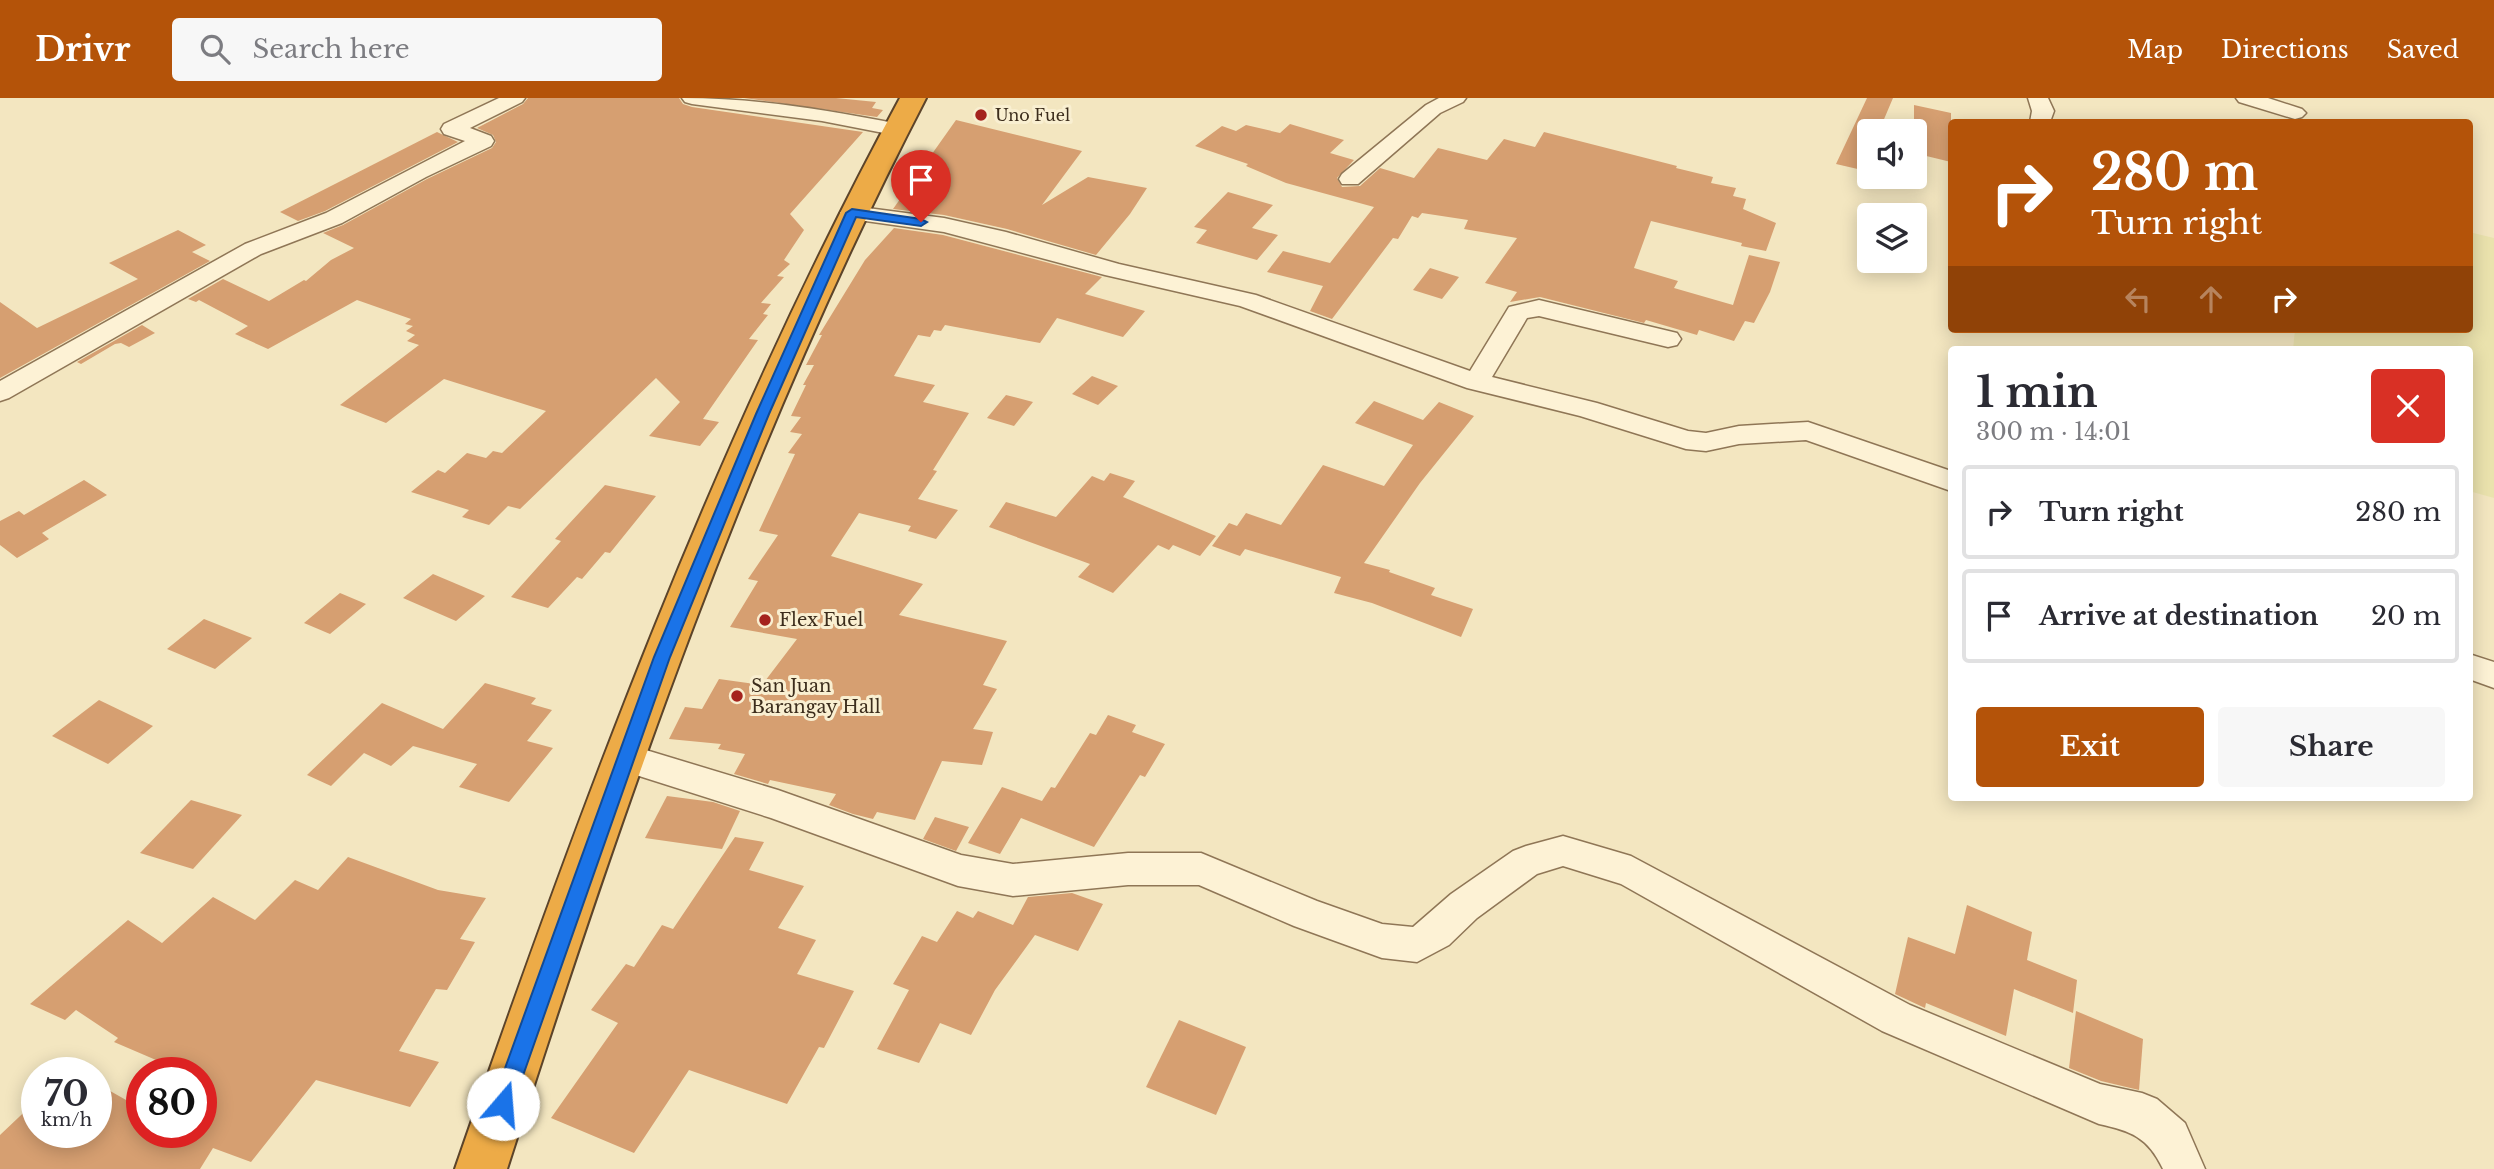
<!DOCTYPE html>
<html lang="en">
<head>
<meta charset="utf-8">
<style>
  :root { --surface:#fff; --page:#f7f7f7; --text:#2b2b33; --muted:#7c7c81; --line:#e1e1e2; --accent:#b45309 }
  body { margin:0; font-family:"Libre Baskerville",serif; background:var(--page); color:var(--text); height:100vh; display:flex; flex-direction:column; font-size:26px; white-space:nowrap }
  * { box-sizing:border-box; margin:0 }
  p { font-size:23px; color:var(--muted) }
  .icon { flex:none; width:38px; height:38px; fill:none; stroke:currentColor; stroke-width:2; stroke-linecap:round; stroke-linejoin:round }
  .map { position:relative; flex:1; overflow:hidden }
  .panel { position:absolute; left:1948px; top:248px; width:525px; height:455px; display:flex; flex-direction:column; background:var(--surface); border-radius:7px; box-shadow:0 4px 18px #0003 }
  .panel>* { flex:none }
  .banner { position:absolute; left:1948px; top:21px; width:525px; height:214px; border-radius:7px; box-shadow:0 4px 18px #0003; background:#b45309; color:#fff; overflow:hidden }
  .fabs { position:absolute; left:1857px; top:21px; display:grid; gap:14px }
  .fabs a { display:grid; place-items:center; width:70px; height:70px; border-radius:7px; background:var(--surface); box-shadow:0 4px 18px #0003; font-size:35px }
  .speed { position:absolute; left:21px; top:959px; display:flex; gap:14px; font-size:35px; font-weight:700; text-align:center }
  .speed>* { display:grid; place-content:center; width:91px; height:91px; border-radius:50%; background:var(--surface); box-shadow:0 4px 18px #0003; line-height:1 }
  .speed small { font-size:18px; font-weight:400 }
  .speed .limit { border:10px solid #d22; background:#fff; color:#111 }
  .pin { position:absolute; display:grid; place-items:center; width:60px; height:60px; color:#fff; margin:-72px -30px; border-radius:50% 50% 50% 0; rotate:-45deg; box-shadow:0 0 7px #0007 }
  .pin .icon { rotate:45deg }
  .me { position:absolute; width:77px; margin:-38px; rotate:18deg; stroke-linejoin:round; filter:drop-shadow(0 0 5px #0008) }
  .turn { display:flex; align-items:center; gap:24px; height:147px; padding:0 28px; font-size:32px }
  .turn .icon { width:91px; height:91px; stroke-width:2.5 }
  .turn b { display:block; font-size:49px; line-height:60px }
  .lanes { display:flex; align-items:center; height:66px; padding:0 28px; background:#0003; justify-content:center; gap:35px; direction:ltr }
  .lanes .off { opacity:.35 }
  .round { display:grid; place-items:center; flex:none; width:74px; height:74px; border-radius:7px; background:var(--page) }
  .head { display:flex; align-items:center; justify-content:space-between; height:119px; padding:0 28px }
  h1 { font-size:42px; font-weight:800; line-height:52px }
  .primary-button { display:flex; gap:14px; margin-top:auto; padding:14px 28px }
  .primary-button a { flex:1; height:80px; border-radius:7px; background:var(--accent); color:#fff; font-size:28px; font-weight:800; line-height:80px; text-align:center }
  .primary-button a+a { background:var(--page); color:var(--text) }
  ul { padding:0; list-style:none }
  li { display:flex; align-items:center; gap:21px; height:94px; margin:0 14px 10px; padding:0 14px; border:4px solid var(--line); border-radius:7px }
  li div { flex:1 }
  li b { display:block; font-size:26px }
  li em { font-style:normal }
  header { display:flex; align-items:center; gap:42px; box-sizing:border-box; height:98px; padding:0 35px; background:var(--accent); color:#fff }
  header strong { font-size:33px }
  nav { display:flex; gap:38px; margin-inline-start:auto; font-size:24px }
  .search { width:490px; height:63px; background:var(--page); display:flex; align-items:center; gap:18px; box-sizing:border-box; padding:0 24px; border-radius:7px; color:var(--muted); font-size:26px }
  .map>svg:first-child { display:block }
  .farmland { fill:#eae2ad }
  .building { fill:#d69f71 }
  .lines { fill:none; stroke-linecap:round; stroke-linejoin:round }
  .street-casing { stroke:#8f7656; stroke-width:3 }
  .highway-casing { stroke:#5c442a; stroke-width:4 }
  .street { fill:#fdf2d5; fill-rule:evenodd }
  .highway { fill:#edab47; fill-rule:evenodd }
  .route { fill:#1a73e8; stroke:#114b97; stroke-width:2 }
  .poi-dot { fill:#a5231e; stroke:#f9efd1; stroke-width:2.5 }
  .labels { text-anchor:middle; stroke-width:6; stroke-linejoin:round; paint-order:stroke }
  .far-poi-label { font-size:16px; fill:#3c2d1c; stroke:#f9efd1; text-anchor:start }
  .poi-label { font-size:18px; fill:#3c2d1c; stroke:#f9efd1; text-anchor:start }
</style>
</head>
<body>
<header>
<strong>Drivr</strong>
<div class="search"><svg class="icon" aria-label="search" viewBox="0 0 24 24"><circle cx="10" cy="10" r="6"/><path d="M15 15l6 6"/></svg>Search here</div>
<nav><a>Map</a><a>Directions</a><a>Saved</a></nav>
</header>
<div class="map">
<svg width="2494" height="1071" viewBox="0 0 2494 1071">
  <rect width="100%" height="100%" fill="#f3e6c0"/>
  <!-- farmland -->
  <path class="farmland" d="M 2469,134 L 2494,140 L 2494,400 L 2469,393 L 2469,252 L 2293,252 L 2295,231 L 2469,231 Z"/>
  <!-- building -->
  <g class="building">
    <path d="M 528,0 L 679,0 L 683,6 L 692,9 L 863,34 L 790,116 L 804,132 L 784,162 L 790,166 L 777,178 L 784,179 L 761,205 L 771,206 L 763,216 L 768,217 L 749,241 L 758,242 L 703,321 L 719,324 L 700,348 L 649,338 L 680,304 L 656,280 L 520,411 L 508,408 L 489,427 L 462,419 L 469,412 L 411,394 L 438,372 L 445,375 L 467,355 L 486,360 L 493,353 L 502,355 L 546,313 L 444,281 L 386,325 L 340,307 L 419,247 L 407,243 L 415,237 L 406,233 L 413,228 L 405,226 L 411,221 L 357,202 L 268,251 L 235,236 L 248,228 L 199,202 L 196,204 L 188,201 L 223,181 L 269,203 L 304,182 L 306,183 L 331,162 L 354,150 L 323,135 L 343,127 L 427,81 L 492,50 L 496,44 L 493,37 L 477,30 L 523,6 Z"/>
    <path d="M 744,0 L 836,0 L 876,4 L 872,10 L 883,12 L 877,19 Z"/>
    <path d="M 1867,0 L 1893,0 L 1879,33 L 1869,33 L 1869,56 L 1862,72 L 1836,66 Z"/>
    <path d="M 1914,7 L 1951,15 L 1951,64 L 1914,55 Z"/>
    <path d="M 956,22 L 1082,53 L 1042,107 L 1088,79 L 1147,90 L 1130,116 L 1096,157 L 1007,131 L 944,117 L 893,111 Z"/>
    <path d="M 1290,26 L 1344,42 L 1330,55 L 1354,62 L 1337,80 L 1342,89 L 1360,88 L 1380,70 L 1414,80 L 1438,50 L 1487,62 L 1504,41 L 1535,49 L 1544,34 L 1677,68 L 1676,70 L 1713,79 L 1711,85 L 1736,90 L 1733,98 L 1746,101 L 1743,111 L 1776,125 L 1766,153 L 1741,148 L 1742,145 L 1651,123 L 1634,170 L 1678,183 L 1674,190 L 1733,207 L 1749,157 L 1780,164 L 1770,194 L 1754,225 L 1745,223 L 1734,243 L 1699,232 L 1697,237 L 1646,222 L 1644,225 L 1540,199 L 1510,204 L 1517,194 L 1485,185 L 1517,140 L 1464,131 L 1468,122 L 1422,115 L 1418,120 L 1412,118 L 1398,141 L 1393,140 L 1332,221 L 1310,213 L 1323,188 L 1267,174 L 1283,153 L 1330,165 L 1374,109 L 1286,85 L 1246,68 L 1248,66 L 1195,48 L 1222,28 L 1236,33 L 1246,27 L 1280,35 Z"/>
    <path d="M 437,34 L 458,44 L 325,113 L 298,123 L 280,114 Z"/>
    <path d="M 1228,94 L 1273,107 L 1252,130 L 1278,137 L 1257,162 L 1196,145 L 1207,132 L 1194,129 Z"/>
    <path d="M 894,130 L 943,137 L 1102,179 L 1085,196 L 1145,213 L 1123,239 L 1057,220 L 1040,245 L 945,227 L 941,233 L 934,232 L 930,239 L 918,237 L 894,278 L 935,287 L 923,304 L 969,315 L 933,372 L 937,373 L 918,401 L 958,412 L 936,441 L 908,433 L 911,428 L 859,415 L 831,458 L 923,486 L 899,517 L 1007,543 L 983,587 L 997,591 L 973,631 L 993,634 L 982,667 L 942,663 L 915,722 L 877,714 L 873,721 L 853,716 L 829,707 L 836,696 L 770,682 L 768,686 L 734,676 L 745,656 L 718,651 L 721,646 L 669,641 L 685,609 L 702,611 L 719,581 L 762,587 L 797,541 L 730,529 L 758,483 L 748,481 L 778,437 L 759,433 L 795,356 L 788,355 L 802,336 L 790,334 L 801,319 L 791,318 L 806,287 L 803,287 L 814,267 L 806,267 L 822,237 L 819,237 L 865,162 Z"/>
    <path d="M 178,132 L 206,147 L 192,154 L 210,163 L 0,280 L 0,204 L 37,230 L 138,181 L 109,165 Z"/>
    <path d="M 1430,170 L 1459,179 L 1442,201 L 1413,192 Z"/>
    <path d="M 142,227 L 155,235 L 129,249 L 121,245 L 115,246 L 81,266 L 77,264 Z"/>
    <path d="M 1092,278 L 1118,288 L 1098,307 L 1072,296 Z"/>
    <path d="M 1006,297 L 1033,304 L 1014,328 L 987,320 Z"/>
    <path d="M 1374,303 L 1423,322 L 1439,304 L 1474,318 L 1420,385 L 1364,465 L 1390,472 L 1389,474 L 1435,490 L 1431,497 L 1473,511 L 1461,539 L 1372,505 L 1334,495 L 1341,479 L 1245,451 L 1240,458 L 1212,448 L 1229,425 L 1237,428 L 1246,415 L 1281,427 L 1323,367 L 1384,388 L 1413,347 L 1355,325 Z"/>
    <path d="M 1110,375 L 1135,383 L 1123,399 L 1216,438 L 1200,458 L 1173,447 L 1169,452 L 1158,447 L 1113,495 L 1078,479 L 1090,466 L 989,429 L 1006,404 L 1056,419 L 1092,378 L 1104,383 Z"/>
    <path d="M 84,382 L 107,397 L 42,435 L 49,441 L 17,460 L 0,447 L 0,423 L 19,413 L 24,417 Z"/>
    <path d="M 605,387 L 656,398 L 610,455 L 605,454 L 582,481 L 577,479 L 548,510 L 511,499 L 561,443 L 555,441 Z"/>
    <path d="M 433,476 L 485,498 L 456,523 L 403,500 Z"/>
    <path d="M 340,495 L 366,506 L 330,536 L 304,525 Z"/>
    <path d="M 204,521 L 252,540 L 215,571 L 167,551 Z"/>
    <path d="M 485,585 L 536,600 L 531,606 L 552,612 L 527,643 L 553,650 L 509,704 L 459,689 L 477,666 L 413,648 L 391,668 L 364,655 L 331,688 L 307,677 L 382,605 L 443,631 Z"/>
    <path d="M 99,602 L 153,628 L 108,666 L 52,638 Z"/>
    <path d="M 1108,617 L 1136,627 L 1132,634 L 1165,646 L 1145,679 L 1140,677 L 1094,749 L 1021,720 L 1000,756 L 968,745 L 1002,689 L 1042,703 L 1051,689 L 1055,690 L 1090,635 L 1096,637 Z"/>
    <path d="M 667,698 L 713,704 L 740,713 L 722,751 L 645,740 Z"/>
    <path d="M 191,702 L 242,717 L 193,771 L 140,755 Z"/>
    <path d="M 935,719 L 969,729 L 956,753 L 923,741 Z"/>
    <path d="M 735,739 L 764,744 L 749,772 L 804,788 L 778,830 L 816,842 L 797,876 L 854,893 L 824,950 L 819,949 L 787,1006 L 689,972 L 634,1055 L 551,1020 L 618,925 L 591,912 L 626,866 L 634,869 L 662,827 L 673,831 Z"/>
    <path d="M 348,759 L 438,792 L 486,800 L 460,841 L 475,844 L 447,892 L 436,891 L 399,953 L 439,964 L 410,1009 L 316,982 L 251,1064 L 213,1050 L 200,1071 L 0,1071 L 0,1037 L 37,1002 L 37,1034 L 96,1034 L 96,985 L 142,1011 L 142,1034 L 201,1034 L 201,975 L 155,975 L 163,965 L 114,944 L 118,940 L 76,912 L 65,922 L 30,906 L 128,822 L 162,845 L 213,799 L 255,822 L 295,782 L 318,792 Z"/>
    <path d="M 1072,795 L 1103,806 L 1078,853 L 1035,837 L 995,892 L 971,937 L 940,925 L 919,965 L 877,951 L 909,892 L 893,886 L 922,838 L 937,844 L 957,813 L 973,820 L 978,813 L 1013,827 L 1028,799 Z"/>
    <path d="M 1967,807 L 2032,834 L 2027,862 L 2077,882 L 2073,915 L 2014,891 L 2006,938 L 1926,905 L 1925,910 L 1895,896 L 1908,839 L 1955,856 Z"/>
    <path d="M 2076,913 L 2143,941 L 2139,992 L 2101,983 L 2069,970 Z"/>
    <path d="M 1179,922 L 1246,949 L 1216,1017 L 1146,989 Z"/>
  </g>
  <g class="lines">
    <!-- street casing -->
    <g class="street-casing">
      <g id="street">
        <path d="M 499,0 L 525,0 L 522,4 L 470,30 L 491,38 L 494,43 L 491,48 L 426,79 L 342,125 L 261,156 L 9,300 L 0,303 L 0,283 L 245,146 L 326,115 L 465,43 L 444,36 L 441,31 L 444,26 Z"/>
        <path d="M 682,0 C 756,0 821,11 894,25 L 902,26 L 905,31 L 902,36 L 894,37 L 822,23 L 692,6 L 685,4 Z"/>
        <path d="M 1439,0 L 1466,0 L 1463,4 L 1440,15 L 1358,86 L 1342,86 L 1339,81 L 1342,76 L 1426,7 Z"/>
        <path d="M 2028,0 L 2048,0 L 2054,13 L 2050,24 L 2030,24 L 2032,13 Z"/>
        <path d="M 2236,0 L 2268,0 L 2302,11 L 2306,15 L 2302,19 L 2295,21 L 2239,4 Z"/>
        <path d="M 852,108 L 944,120 L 1006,134 L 1119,166 L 1256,197 L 1470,273 L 1509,209 L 1539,202 L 1677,235 L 1681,241 L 1677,247 L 1668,249 L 1539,218 L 1527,220 L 1492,279 L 1597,305 L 1688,333 L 1706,335 L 1739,328 L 1808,324 L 1951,373 L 1951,393 L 1806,342 L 1739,346 L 1706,353 L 1686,351 L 1580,318 L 1467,290 L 1240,208 L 1105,177 L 944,134 L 844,120 L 840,115 L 844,110 Z"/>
        <path d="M 2469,556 L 2494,564 L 2494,590 L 2469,581 Z"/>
        <path d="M 626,646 L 778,692 L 961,757 L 1013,766 L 1128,755 L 1201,755 L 1317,803 L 1382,826 L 1413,829 L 1451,796 L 1513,753 L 1526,748 L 1563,738 L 1631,758 L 1910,907 L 2100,986 L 2142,995 L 2157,1001 L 2185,1025 L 2205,1071 L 2163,1071 C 2148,1039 2131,1033 2099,1026 L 1882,933 L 1621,786 L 1563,768 L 1537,776 L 1477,820 L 1449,847 L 1417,864 L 1382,860 L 1294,828 L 1199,787 L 1128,787 L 1013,798 L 958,788 L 771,720 L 614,670 L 609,660 L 614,650 Z"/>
      </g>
    </g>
    <!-- highway casing -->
    <g class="highway-casing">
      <path id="highway" d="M 900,0 L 926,0 C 750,339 623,708 507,1071 L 455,1071 C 581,706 716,340 900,0 Z"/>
    </g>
    <!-- street -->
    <use href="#street" class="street"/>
    <!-- highway -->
    <use href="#highway" class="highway"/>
  </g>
  <!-- route -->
  <path class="route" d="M 852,111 L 921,121 L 927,124 L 921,128 L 856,119 L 769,316 L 670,559 L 513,1006 L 510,1013 L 503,1016 L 495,1013 L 492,1006 L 654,559 L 756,316 L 846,115 Z"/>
  <!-- markers -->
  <g class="poi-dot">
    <circle cx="981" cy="17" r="7"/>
    <circle cx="765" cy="522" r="7"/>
    <circle cx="737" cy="598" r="7"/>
  </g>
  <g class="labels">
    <!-- far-poi labels -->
    <g class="far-poi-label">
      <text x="995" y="23">Uno Fuel</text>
    </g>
    <!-- poi labels -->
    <g class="poi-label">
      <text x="779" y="528">Flex Fuel</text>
      <text x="751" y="594">San Juan<tspan x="751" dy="21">Barangay Hall</tspan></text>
    </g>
  </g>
</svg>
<div class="fabs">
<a><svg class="icon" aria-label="sound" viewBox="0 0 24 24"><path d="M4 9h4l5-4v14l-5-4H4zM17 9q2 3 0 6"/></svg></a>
<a><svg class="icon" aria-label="layers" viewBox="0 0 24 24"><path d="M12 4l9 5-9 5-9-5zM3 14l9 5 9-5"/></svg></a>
</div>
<div class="speed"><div>70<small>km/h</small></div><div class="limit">80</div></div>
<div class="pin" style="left:921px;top:124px;background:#d93025"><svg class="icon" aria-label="arrive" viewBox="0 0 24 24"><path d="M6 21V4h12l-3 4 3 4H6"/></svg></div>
<svg class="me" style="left:503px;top:1006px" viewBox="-20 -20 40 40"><circle r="19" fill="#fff"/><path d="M0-13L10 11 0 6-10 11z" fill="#1a73e8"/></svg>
<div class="banner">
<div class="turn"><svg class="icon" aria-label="right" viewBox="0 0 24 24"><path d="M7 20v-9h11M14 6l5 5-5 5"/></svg><div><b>280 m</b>Turn right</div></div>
<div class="lanes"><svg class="icon off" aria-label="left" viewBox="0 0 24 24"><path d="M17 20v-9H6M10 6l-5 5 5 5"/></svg><svg class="icon off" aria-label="ahead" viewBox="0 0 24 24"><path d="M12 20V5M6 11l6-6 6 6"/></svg><svg class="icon" aria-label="right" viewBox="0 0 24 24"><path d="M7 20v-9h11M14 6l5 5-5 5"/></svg></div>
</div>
<section class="panel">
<div class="head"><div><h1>1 min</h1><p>300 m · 14:01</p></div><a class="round" style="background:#d93025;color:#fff"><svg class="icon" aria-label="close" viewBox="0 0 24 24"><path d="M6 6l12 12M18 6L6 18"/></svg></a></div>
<ul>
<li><svg class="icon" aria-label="right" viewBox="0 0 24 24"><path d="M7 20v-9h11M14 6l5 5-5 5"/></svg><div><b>Turn right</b></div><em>280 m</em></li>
<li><svg class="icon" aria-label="arrive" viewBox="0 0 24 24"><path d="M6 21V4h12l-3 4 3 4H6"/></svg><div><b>Arrive at destination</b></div><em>20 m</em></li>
</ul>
<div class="primary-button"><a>Exit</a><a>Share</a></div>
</section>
</div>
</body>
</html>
